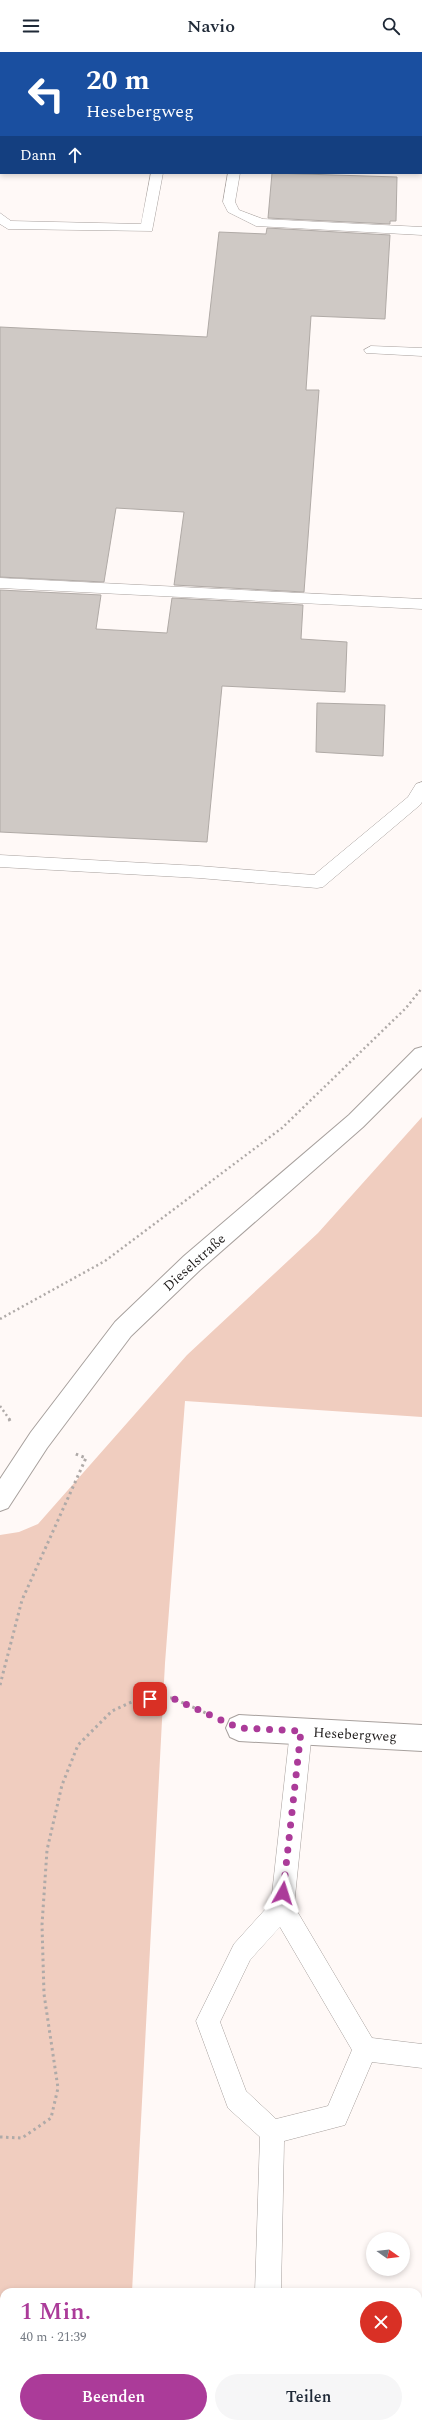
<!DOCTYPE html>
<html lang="de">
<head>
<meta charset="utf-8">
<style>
  :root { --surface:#fff; --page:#f6f6f7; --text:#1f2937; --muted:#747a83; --accent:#ab3b99 }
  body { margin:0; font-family:Spectral,serif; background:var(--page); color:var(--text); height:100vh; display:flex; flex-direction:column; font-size:15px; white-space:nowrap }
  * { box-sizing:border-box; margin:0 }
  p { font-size:13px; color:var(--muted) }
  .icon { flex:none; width:22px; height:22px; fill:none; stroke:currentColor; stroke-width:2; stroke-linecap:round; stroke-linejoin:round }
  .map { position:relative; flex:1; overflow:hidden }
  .drawer { position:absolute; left:0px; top:2236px; width:422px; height:140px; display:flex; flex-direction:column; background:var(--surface); border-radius:12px 12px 0 0; box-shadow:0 2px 6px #0003 }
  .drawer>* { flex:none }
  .top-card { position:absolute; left:0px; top:0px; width:422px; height:122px; box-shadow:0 2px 6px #0003; background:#1a4fa0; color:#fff; overflow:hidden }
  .needle { width:26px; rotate:104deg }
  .controls { position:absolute; left:366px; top:2180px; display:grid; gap:8px }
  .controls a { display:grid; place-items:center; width:44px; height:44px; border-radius:50%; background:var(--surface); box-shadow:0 2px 6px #0003; font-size:20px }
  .pin { position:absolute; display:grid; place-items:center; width:34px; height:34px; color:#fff; margin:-17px; border-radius:8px; box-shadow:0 2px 6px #0006 }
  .me { position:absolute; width:44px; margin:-22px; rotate:6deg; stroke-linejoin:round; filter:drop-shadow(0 0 3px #0008) }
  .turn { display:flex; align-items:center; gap:14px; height:84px; padding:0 20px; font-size:18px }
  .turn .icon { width:52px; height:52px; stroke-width:2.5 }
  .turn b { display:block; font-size:28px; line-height:34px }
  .then { display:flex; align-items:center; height:38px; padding:0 20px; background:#0003; gap:8px; font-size:15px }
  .round { display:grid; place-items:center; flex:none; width:42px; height:42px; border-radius:21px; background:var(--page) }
  .overview { display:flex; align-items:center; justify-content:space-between; height:68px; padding:0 20px }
  h1 { font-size:24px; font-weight:600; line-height:30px; color:var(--accent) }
  .button { display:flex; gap:8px; margin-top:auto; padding:8px 20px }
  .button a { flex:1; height:46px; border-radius:24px; background:var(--accent); color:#fff; font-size:16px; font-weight:600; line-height:46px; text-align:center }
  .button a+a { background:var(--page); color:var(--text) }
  header { display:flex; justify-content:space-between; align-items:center; height:52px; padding:0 20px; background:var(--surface); font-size:18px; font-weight:600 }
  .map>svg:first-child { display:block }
  .green { fill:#f0cdbf }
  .building { fill:#cfc9c5; stroke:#b0aaa6 }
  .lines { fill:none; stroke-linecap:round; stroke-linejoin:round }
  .service-casing { stroke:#a7a09d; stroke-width:1 }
  .minor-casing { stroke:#a7a09d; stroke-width:2 }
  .tertiary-casing { stroke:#a7a09d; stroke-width:2 }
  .path-far1 { stroke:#afaaa8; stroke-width:2.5; stroke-dasharray:2 3; stroke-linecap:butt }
  .path { stroke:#afaaa8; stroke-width:3; stroke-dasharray:2.5 3.5; stroke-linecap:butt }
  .service { fill:#fff; fill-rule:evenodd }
  .minor { fill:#fff; fill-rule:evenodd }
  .tertiary { fill:#fff; fill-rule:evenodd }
  .route { stroke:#ab3b99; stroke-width:7; stroke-dasharray:0 12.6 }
  .labels { text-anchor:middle; stroke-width:4; stroke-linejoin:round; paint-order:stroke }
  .street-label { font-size:14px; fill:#1e1b1a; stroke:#fff }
</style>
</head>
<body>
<header><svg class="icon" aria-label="menu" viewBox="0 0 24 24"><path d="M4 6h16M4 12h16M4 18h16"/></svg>Navio<svg class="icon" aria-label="search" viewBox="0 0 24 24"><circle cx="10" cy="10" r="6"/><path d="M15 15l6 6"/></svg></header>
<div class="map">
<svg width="422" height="2376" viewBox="0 0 422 2376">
  <rect width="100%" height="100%" fill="#fff9f7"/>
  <!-- green -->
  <path class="green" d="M 422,1065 L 422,1365 L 185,1349 L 165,1611 L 132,2240 L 4,2240 L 4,2372 L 125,2372 L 124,2376 L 0,2376 L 0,1483 L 19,1480 L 38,1472 L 187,1303 L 318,1181 Z"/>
  <!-- building -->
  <g class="building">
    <path d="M 272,121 L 397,125 L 396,169 L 390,169 L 390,172 L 268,166 Z"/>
    <path d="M 267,176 L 390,183 L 385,267 L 311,264 L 306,338 L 319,338 L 304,540 L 174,533 L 184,460 L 116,456 L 104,530 L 0,525 L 0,275 L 207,285 L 219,180 L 266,182 Z"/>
    <path d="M 0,538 L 101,543 L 96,577 L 167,581 L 172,546 L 303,553 L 301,587 L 347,590 L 345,640 L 222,634 L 207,790 L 0,780 Z"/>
    <path d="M 317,651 L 385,653 L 383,704 L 316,700 Z"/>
  </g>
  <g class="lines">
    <!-- service casing -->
    <g class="service-casing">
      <g id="service">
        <path d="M 186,0 L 221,0 L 222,1 L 187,1 Z"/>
        <rect x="421" y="58" width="1" height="8"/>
        <rect x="421" y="89" width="1" height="8"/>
        <path d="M 0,106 L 1,106 L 0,118 Z"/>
        <path d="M 151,121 L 163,121 L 152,179 L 8,177 L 0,172 L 0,161 L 11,169 L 141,172 Z"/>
        <path d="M 228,121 L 240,121 L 235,150 L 239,158 L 263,167 L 422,175 L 422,183 L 256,174 L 228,160 L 223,150 Z"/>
        <path d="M 371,294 L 422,296 L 422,304 L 366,301 L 364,298 Z"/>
        <path d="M 0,526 L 422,547 L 422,557 L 0,536 Z"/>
        <path d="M 422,730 L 422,750 L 420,753 L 323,835 L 317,836 L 199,826 L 0,815 L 0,803 L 199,814 L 314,823 L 408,745 L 416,732 Z"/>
        <path d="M 301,1668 L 309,1671 L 312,1679 L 294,1854 L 372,1986 L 422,1992 L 422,2016 L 372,2010 L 345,2073 L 284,2089 L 281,2240 L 255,2240 L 260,2085 L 228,2056 L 196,1969 L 234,1892 L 271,1851 L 290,1679 L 293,1671 ZM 280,1875 L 352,1998 L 328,2054 L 276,2067 L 246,2039 L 220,1970 L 250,1908 Z"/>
        <path d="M 251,2372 L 277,2372 L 276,2376 L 250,2376 Z"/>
      </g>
    </g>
    <!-- minor casing -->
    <g class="minor-casing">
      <path id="minor" d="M 239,1663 L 422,1673 L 422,1699 L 239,1689 L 230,1685 L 226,1676 L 230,1667 Z"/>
    </g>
    <!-- tertiary casing -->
    <g class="tertiary-casing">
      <path id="tertiary" d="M 422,995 L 422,1016 L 363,1075 L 200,1218 L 131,1284 L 47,1396 L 8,1456 L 0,1459 L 0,1427 L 31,1380 L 115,1270 L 184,1204 L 349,1063 L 415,997 Z"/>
    </g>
    <!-- path-far1 -->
    <g class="path-far1">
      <path d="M 0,1267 L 105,1209 L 282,1076 L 406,956 L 422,936"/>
      <path d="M 0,1354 L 10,1368"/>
    </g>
    <!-- path -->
    <g class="path">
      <path d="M 9,1367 L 10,1369"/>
      <path d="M 0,1633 L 22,1548 L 86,1406 L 73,1401"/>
      <path d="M 0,2085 L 22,2086 L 51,2066 L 58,2036 L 44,1942 L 42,1873 L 47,1798 L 62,1733 L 78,1693 L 112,1659 L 138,1647 L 172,1646 L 206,1661"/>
    </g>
    <!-- service -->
    <use href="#service" class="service"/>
    <!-- minor -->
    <use href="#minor" class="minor"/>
    <!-- tertiary -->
    <use href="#tertiary" class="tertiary"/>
  </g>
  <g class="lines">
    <!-- route -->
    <path class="route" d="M 150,1647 L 172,1646 L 239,1676 L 301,1679 L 283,1841"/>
  </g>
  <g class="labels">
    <!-- street labels -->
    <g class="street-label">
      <text transform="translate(194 1210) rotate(-42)" y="5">Dieselstraße</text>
      <text transform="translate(355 1682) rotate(3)" y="5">Hesebergweg</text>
    </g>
  </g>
</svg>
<div class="controls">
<a><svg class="needle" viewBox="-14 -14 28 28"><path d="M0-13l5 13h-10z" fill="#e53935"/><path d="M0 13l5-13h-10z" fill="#747a83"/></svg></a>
</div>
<div class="pin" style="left:150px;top:1647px;background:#d93025"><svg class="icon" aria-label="arrive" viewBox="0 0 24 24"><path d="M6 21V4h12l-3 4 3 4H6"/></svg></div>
<svg class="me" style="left:283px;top:1841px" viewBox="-20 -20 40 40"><path d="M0-17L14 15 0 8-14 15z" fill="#ab3b99" stroke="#fff" stroke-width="4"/></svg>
<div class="top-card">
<div class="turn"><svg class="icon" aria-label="left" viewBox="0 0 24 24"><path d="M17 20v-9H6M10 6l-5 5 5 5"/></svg><div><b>20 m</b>Hesebergweg</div></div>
<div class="then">Dann<svg class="icon" aria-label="ahead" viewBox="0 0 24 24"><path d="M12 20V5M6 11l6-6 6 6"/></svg></div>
</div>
<section class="drawer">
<div class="overview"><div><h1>1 Min.</h1><p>40 m · 21:39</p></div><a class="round" style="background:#d93025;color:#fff"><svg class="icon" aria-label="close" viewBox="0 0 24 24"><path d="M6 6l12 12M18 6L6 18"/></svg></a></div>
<div class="button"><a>Beenden</a><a>Teilen</a></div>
</section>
</div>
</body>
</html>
